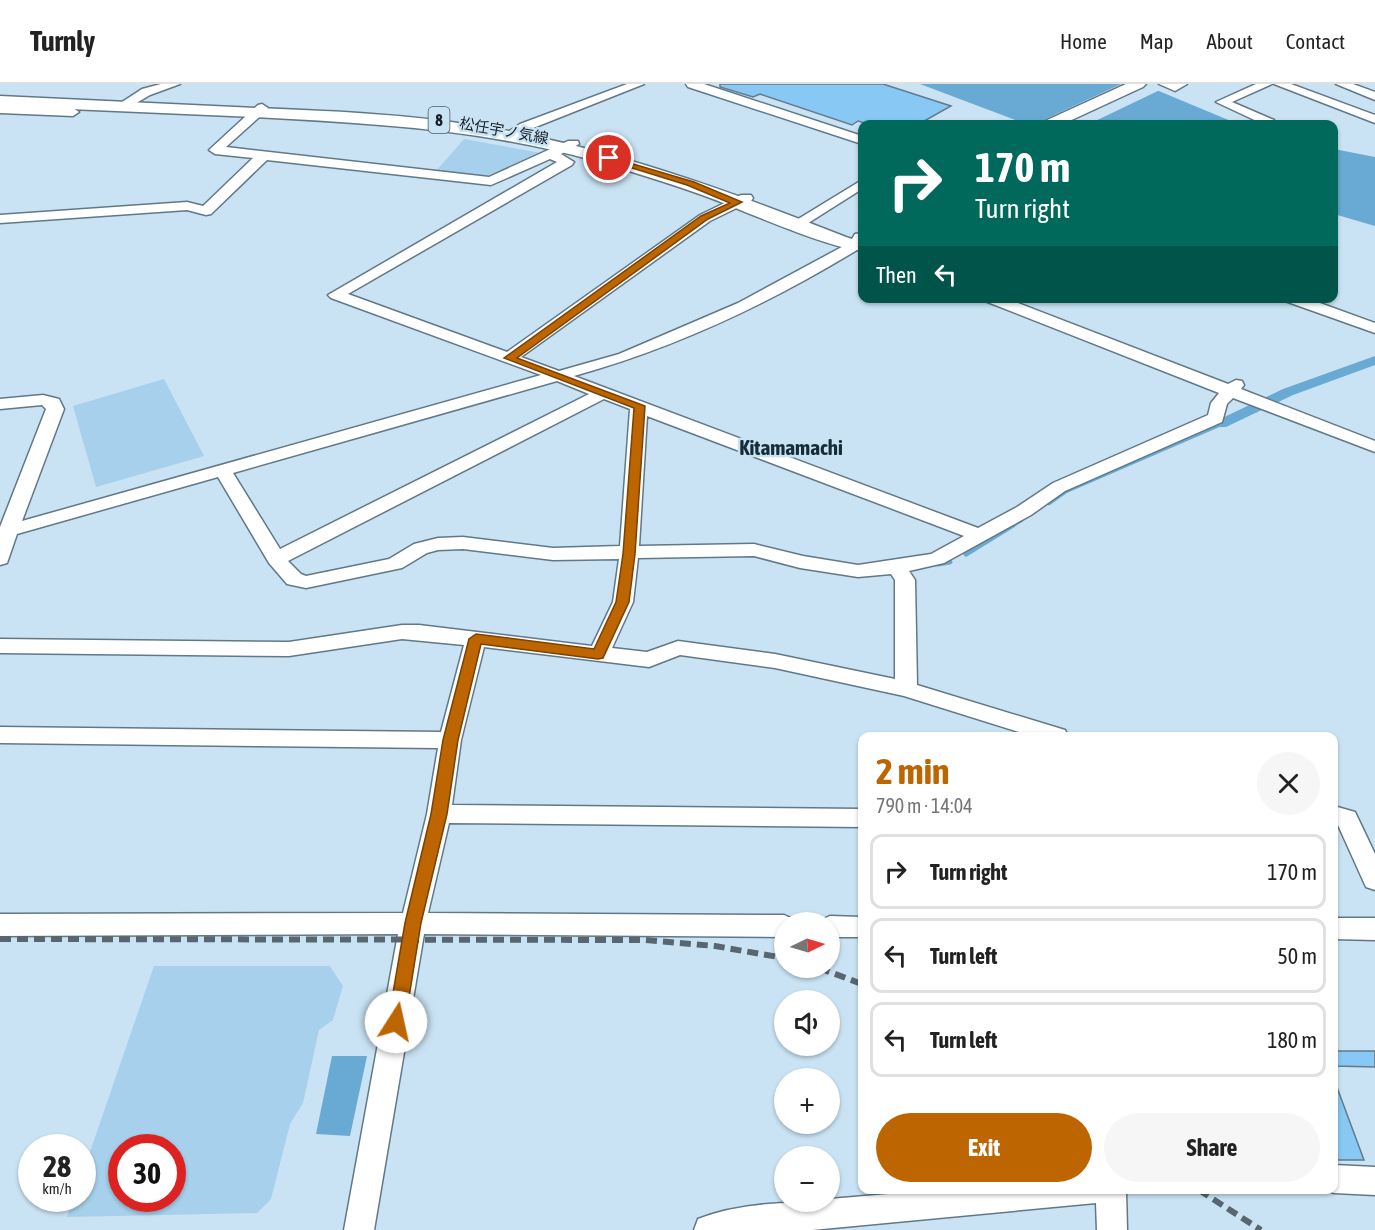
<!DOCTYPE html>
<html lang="en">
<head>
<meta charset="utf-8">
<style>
  :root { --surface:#fff; --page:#f6f6f6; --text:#222; --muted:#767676; --line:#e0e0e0; --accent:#bd6500 }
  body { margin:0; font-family:"Asap Condensed","Noto Sans JP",sans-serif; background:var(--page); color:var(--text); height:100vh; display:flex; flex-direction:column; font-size:22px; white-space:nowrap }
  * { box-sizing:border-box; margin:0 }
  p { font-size:20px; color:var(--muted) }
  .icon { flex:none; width:33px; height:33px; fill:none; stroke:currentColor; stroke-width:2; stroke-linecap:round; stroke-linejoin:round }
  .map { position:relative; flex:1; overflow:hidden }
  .details { position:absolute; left:858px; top:648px; width:480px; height:462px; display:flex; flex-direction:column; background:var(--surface); border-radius:12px; box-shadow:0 2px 4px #0004 }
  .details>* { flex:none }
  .top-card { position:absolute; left:858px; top:36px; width:480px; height:183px; border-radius:12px; box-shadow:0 2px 4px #0004; background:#00695c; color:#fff; overflow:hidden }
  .needle { width:39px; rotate:85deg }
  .tools { position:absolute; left:774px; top:828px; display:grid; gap:12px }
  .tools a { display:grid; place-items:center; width:66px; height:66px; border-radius:50%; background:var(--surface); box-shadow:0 2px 4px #0004; font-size:30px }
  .speed { position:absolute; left:18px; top:1050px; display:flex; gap:12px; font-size:30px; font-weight:700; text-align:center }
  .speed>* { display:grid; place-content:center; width:78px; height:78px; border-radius:50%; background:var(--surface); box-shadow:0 2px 4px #0004; line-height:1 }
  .speed small { font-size:15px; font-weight:400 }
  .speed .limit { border:9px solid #d22; background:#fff; color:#111 }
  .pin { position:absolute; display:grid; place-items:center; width:51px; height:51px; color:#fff; margin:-26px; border:3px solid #fff; border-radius:50%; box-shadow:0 2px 6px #0007 }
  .me { position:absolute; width:66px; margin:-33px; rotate:10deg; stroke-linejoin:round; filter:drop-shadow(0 0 4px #0008) }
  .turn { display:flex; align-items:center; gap:21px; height:126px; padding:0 18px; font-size:27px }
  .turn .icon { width:78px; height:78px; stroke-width:2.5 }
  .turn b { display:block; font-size:42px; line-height:51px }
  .then { display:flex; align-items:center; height:57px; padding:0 18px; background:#0003; gap:12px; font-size:22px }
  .round { display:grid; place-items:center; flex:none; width:63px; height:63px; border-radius:32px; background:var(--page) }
  .head { display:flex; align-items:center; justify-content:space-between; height:102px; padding:0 18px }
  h1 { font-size:36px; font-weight:700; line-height:45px; color:var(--accent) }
  .primary-button { display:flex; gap:12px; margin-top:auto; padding:12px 18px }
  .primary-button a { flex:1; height:69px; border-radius:36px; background:var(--accent); color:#fff; font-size:24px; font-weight:700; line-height:69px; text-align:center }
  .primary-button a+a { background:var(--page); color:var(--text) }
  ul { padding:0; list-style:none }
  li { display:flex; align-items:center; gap:18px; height:75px; margin:0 12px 9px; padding:0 6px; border:3px solid var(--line); border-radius:12px }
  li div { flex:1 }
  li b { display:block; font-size:22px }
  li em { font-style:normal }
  header { display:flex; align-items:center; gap:36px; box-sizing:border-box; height:84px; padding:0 30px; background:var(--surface); border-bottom:2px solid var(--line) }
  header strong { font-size:28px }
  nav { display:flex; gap:33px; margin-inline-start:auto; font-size:21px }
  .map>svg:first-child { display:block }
  .green { fill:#a6d0eb; fill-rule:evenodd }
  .water { fill:#68aad3 }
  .pier { fill:#cae3f4 }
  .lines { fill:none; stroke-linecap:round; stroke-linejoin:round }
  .stream-far1 { stroke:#68aad3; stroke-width:4.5 }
  .stream { stroke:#68aad3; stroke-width:5 }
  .canal { fill:#68aad3; fill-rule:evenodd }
  .building { fill:#87c9f4; stroke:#637a89; stroke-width:1.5 }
  .minor-casing { stroke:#617887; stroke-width:3 }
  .major-casing { stroke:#617887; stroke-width:3 }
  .minor { fill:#fff; fill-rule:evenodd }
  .major { fill:#fff; fill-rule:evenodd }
  .rail { stroke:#576670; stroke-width:6; stroke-dasharray:11 6; stroke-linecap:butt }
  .route { fill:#bd6500; stroke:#7b4200; stroke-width:1.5 }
  .labels { text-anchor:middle; stroke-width:5; stroke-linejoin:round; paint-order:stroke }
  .far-street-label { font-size:15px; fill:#161f25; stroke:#cae3f4 }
  .shield { fill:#cae3f4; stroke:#4c5a63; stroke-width:1.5 }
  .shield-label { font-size:16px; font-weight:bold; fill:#161f25 }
  .quarter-label { font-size:21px; font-weight:bold; fill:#172c39; stroke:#cae3f4 }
</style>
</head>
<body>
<header>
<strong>Turnly</strong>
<nav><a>Home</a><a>Map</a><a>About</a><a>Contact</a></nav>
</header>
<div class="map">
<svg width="1375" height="1146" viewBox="0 0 1375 1146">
  <rect width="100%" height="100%" fill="#cae3f4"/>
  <!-- green -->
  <g class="green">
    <path d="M 464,55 L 541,69 L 485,93 L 436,87 Z"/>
    <path d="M 164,295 L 204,372 L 96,403 L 73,322 Z"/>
    <path d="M 154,882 L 330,882 L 343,902 L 333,936 L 319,946 L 303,1019 L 290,1040 L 271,1115 L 257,1129 L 67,1133 L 73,1115 L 82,1114 L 83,1088 ZM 122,1064 L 172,1064 L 172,1114 L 122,1114 Z"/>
  </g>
  <!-- water -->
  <g class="water">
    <path d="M 920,0 L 1142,0 L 1238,40 L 1026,40 Z"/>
    <path d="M 1334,65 L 1375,73 L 1375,142 L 1334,130 Z"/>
    <path d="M 332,972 L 367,972 L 350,1052 L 316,1050 Z"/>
  </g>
  <!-- pier -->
  <path class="pier" d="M 1121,0 L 1149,0 L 1162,5 L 1089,40 L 1035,40 Z"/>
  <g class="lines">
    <!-- stream-far1 -->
    <g class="stream-far1">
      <path d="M 1049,419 L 1066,407 L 1221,340"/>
      <path d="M 1011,442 L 1021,436"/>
    </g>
    <!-- stream -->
    <g class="stream">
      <path d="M 966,470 L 1013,441"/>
      <path d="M 938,480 L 950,478"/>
    </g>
    <!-- canal -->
    <path class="canal" d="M 1375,272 L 1375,281 L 1293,311 L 1226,343 L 1216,343 L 1214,340 L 1216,337 L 1283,305 Z"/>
  </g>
  <!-- building -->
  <g class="building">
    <path d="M 720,0 L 883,0 L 951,22 L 919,40 L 868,40 L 858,37 L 852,41 L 760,10 L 753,13 L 720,3 Z"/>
    <path d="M 1334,967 L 1375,967 L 1375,983 L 1334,982 Z"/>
    <path d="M 1334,998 L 1335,998 L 1364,1076 L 1334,1076 Z"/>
  </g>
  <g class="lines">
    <!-- minor casing -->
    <g class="minor-casing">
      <g id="minor">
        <path d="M 161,0 L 180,0 L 150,11 L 126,25 L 122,26 L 116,22 L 142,5 Z"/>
        <path d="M 627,0 L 644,0 L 528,46 L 512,55 L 504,55 L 502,52 L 520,40 Z"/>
        <path d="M 686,0 L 704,0 L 862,52 L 862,60 L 688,3 Z"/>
        <path d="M 1159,0 L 1187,0 L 1175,7 Z"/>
        <path d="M 1256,0 L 1272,0 L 1232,18 L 1274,36 L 1275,40 L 1263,40 L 1216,18 Z"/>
        <path d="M 1274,0 L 1291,0 L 1375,31 L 1375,39 Z"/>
        <path d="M 1336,0 L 1353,0 L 1375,8 L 1375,16 Z"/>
        <path d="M 262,20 L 268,24 L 266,27 L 226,63 L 489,93 L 568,57 L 578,57 L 579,60 L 561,70 L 574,78 L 572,81 L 348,210 L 507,268 L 700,131 L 741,111 L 751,111 L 753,114 L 751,117 L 710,137 L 521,273 L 559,287 L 619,270 L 738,219 L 851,158 L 862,158 L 862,167 L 857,166 C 768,220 675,264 574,292 L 978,444 L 1017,423 L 1053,399 L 1208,331 L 1211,319 L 1219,309 L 985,217 L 983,214 L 1005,214 L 1228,300 L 1236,296 L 1242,297 L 1244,301 L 1241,305 L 1375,357 L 1375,368 L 1233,314 L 1227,320 L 1222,338 L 1065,407 L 1031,431 L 944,479 L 909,487 L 915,496 L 917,601 L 1065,646 L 1068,652 L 1032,652 L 904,612 L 775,584 L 680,571 L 649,583 L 484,563 L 461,656 L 452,721 L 862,725 L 862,743 L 449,739 L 428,829 L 784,831 L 793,835 L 795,838 L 784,838 L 784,853 L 424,850 L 374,1146 L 344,1146 L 398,850 L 0,852 L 0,830 L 403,829 L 427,730 L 438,664 L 0,659 L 0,643 L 441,648 L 464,561 L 402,555 L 289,572 L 0,569 L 0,555 L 289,558 L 402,541 L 419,541 L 592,562 L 613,518 L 619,475 L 553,476 L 463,465 L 438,466 L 427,469 L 402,484 L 306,504 L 287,500 L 269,479 L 218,393 L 17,450 L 7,479 L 0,481 L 0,443 L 46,325 L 42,321 L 0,325 L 0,315 L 43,311 L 59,315 L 64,325 L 22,437 L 541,291 L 331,214 L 328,211 L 557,78 L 550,75 L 491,101 L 267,76 L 211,130 L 206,131 L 187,126 L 0,139 L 0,131 L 187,118 L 203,122 L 253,74 L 215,70 L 209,66 L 258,21 ZM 557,297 L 589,310 L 280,465 L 233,389 ZM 604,315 L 630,325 L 620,462 L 553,464 L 463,453 L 438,454 L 414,460 L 389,475 L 306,492 L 301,490 L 288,477 ZM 647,332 L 964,452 L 931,470 L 858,481 L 803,472 L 754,460 L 639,462 ZM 754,472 L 800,484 L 858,493 L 891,490 L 895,496 L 895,595 L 775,570 L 678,557 L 647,568 L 612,564 L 633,518 L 638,474 Z"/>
        <path d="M 0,21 L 73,24 L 79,28 L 73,32 L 0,29 Z"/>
        <path d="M 862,96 L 862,105 L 802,143 L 797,144 L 790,140 Z"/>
        <path d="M 1283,214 L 1306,214 L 1375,239 L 1375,249 L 1285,217 Z"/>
        <path d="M 1334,722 L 1355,728 L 1375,770 L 1375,806 L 1366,803 L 1338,741 L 1334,740 Z"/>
        <path d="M 830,832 L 862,833 L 862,853 L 830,853 L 830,838 L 820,838 L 821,836 Z"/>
        <path d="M 1334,834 L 1375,834 L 1375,856 L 1334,855 Z"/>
        <path d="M 1334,1081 L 1375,1083 L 1375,1111 L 1334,1109 L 1325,1106 L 1334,1106 Z"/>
        <path d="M 935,1106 L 1126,1106 L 1127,1146 L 1097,1146 L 1096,1119 L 812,1146 L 694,1146 L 698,1135 C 738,1119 787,1118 830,1118 L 830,1115 Z"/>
      </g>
    </g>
    <!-- major casing -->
    <g class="major-casing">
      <g id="major">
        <path d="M 1126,0 L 1146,0 L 1143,3 L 1063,40 L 1043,40 L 1045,37 Z"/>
        <path d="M 0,12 C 86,16 172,20 258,24 C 332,27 405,30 479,42 C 606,62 727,106 846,153 L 852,155 L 855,150 L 862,149 L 862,165 C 841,170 740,125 713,115 C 673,100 633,88 592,76 C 481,45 368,39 254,33 C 170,29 85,26 0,22 Z"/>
      </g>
    </g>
    <!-- minor -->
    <use href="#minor" class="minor"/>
    <!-- major -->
    <use href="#major" class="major"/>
    <!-- rail -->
    <g class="rail">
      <path d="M 0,855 L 645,856 L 715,862 L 784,874"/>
      <path d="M 819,884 L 862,900"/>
      <path d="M 1199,1106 L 1261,1146"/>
    </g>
  </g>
  <!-- route -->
  <path class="route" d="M 606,72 L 694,98 L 742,118 L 708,135 L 517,274 L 645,322 L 635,470 L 629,518 L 603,574 L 598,575 L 481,560 L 458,656 L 447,730 L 421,839 L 405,938 L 403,943 L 396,945 L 390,943 L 388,938 L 405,839 L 431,730 L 443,656 L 469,555 L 476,550 L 594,565 L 616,518 L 623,470 L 634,324 L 504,274 L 701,132 L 730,119 L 687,101 L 606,76 Z"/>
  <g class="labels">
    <!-- far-street labels -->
    <g class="far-street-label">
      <text transform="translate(504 47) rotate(10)" y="5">松任宇ノ気線</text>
    </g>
    <!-- shield labels -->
    <rect class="shield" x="428.5" y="23" width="21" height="26" rx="4.5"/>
    <g class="shield-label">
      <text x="439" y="42">8</text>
    </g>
    <!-- quarter labels -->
    <g class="quarter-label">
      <text x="791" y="371">Kitamamachi</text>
    </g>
  </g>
</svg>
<div class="tools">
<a><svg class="needle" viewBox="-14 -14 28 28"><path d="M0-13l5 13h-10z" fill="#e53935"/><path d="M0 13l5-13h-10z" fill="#767676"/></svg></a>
<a><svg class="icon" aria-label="sound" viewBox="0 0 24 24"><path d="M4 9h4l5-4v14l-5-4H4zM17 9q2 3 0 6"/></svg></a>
<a>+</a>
<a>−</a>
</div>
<div class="speed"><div>28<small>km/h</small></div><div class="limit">30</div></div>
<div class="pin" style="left:609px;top:74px;background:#d93025"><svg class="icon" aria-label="arrive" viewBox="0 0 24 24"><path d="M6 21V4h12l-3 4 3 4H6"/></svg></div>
<svg class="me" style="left:396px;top:938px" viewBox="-20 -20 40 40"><circle r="19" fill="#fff"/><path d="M0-13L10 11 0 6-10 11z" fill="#bd6500"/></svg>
<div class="top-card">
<div class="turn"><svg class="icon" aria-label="right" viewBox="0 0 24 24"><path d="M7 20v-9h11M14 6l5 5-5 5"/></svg><div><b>170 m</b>Turn right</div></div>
<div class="then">Then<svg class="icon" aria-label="left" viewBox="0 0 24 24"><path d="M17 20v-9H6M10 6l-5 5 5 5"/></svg></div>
</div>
<section class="details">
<div class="head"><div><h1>2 min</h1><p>790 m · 14:04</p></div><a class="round"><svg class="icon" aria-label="close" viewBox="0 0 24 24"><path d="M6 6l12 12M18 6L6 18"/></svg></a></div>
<ul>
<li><svg class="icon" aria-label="right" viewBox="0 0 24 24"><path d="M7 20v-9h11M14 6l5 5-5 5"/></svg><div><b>Turn right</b></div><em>170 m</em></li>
<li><svg class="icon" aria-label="left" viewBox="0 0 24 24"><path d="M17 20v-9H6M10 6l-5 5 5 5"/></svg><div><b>Turn left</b></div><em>50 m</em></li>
<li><svg class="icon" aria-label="left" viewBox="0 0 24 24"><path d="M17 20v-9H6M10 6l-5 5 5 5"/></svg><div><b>Turn left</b></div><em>180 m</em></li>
</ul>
<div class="primary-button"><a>Exit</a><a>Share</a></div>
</section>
</div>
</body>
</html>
